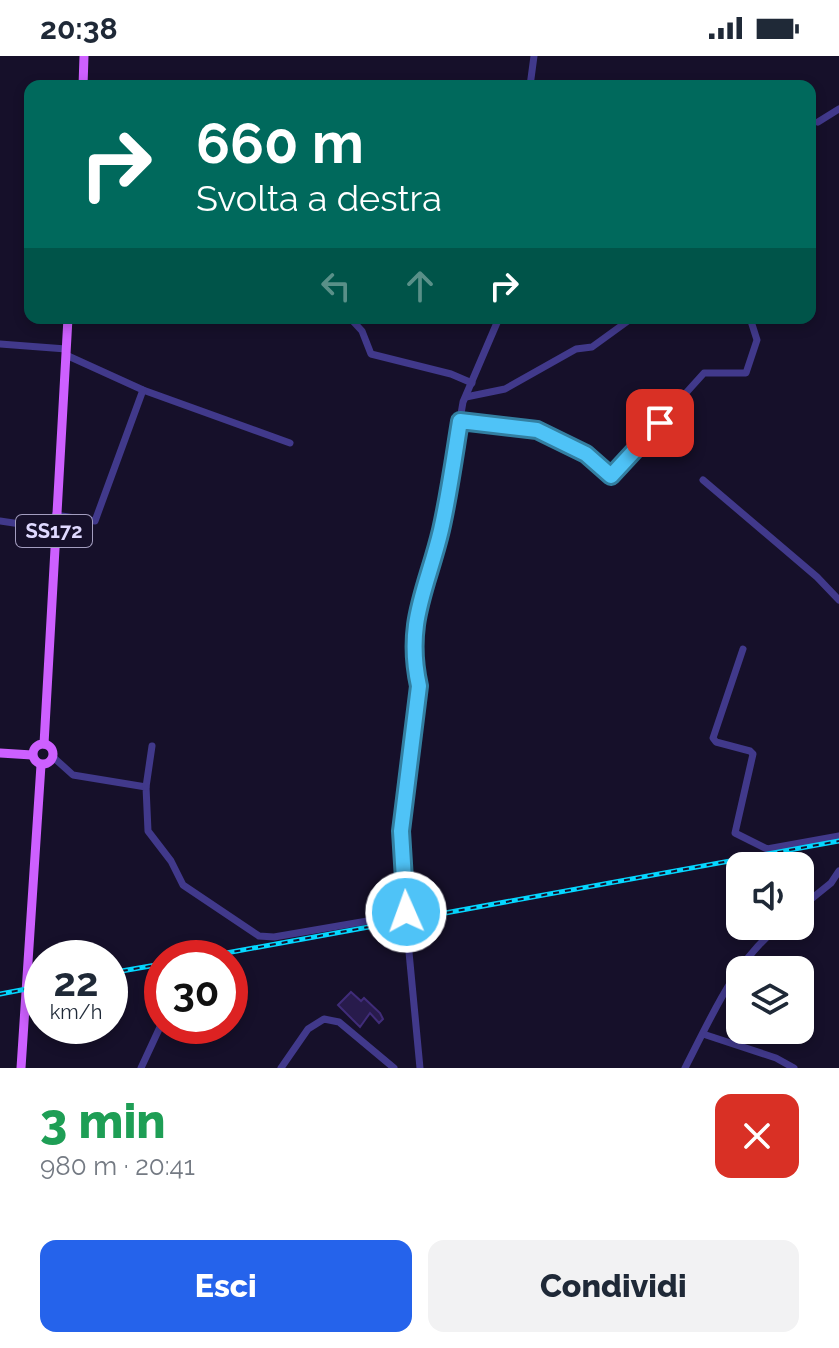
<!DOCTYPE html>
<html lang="it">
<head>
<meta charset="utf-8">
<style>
  :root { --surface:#fff; --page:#f2f2f3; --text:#1f2937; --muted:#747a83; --accent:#2563eb }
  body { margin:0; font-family:Raleway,sans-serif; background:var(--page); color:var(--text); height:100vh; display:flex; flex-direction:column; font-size:30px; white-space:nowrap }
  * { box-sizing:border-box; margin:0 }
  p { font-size:26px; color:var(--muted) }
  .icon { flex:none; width:44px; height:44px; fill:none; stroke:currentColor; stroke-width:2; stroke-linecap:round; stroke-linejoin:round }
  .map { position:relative; height:1012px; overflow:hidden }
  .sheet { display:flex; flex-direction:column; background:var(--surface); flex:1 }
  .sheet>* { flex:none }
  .top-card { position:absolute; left:24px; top:24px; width:792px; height:244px; border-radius:16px; box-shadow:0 4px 12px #0003; background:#00695c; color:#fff; overflow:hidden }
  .fabs { position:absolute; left:726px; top:796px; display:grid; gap:16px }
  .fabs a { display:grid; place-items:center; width:88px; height:88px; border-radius:16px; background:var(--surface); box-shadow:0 4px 12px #0003; font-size:40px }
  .speed { position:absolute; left:24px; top:884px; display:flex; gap:16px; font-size:40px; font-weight:700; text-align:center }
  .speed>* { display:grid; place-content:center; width:104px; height:104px; border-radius:50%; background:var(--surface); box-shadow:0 4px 12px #0003; line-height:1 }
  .speed small { font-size:20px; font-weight:400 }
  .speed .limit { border:12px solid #d22; background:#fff; color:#111 }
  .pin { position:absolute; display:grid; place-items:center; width:68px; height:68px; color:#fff; margin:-34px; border-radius:16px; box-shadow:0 4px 12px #0006 }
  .me { position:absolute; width:88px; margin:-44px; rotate:358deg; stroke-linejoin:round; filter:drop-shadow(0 0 6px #0008) }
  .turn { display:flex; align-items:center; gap:28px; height:168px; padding:0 40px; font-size:36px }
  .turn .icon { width:104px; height:104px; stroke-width:2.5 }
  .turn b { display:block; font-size:56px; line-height:68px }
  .lanes { display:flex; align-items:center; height:76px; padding:0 40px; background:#0003; justify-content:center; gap:40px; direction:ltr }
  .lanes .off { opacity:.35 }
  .round { display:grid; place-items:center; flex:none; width:84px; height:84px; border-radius:16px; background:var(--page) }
  .summary { display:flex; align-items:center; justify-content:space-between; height:136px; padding:0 40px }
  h1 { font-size:48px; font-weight:800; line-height:60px; color:#1e9e55 }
  .action { display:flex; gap:16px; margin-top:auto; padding:16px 40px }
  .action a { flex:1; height:92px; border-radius:16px; background:var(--accent); color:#fff; font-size:32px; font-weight:800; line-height:92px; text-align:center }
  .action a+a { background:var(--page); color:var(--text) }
  .status { display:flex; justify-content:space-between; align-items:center; height:56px; padding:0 40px; background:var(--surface); direction:ltr }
  .status svg { height:22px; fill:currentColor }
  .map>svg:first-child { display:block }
  .building { fill:#281b4c; stroke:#402c79; stroke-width:2 }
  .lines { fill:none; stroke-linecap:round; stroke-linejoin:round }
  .minor { stroke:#41398b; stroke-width:7 }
  .major { stroke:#cd60ff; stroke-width:9 }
  .rail-casing { stroke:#05d7ff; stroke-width:5 }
  .rail { stroke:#16102a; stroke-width:2; stroke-dasharray:6; stroke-linecap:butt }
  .route-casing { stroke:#337fa1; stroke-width:20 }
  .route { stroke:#4fc3f7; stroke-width:14 }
  .labels { text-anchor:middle; stroke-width:6; stroke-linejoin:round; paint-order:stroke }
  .shield { fill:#16102a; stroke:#a39dbf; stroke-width:2 }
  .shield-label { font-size:20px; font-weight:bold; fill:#dfd9ff }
</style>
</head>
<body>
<div class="status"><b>20:38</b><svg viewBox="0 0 49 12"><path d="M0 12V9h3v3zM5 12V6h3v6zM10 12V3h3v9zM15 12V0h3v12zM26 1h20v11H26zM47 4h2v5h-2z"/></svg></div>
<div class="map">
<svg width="839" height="1012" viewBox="0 0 839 1012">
  <rect width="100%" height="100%" fill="#16102a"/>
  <!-- building -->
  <path class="building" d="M 351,936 L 361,945 L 364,942 L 380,957 L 383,963 L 379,967 L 370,957 L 360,971 L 338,949 Z"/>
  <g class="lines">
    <!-- minor -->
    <g class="minor">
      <path d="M 530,30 L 534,0"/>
      <path d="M 818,66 L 839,53"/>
      <path d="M 350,262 L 362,275 L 371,298 L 451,318 L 472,327"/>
      <path d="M 0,288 L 66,293"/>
      <path d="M 66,299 L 143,334 L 290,387"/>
      <path d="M 466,341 L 505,333 L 576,293 L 592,291 L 632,262"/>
      <path d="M 460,365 L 537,374 L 586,398 L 611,420 L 704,317 L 746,317 L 757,284 L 750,262"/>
      <path d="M 703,424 L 817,521 L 839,544"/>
      <path d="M 55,459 L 95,465 L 143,334"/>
      <path d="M 0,465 L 54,473"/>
      <path d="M 743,593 L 713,682 L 716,686 L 750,695 L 753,698 L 735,777 L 767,793 L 839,780"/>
      <path d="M 53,701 L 73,719 L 146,731 L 148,775 L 171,805 L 183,829 L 259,880 L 274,881 L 379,863"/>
      <path d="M 146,731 L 152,690"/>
      <path d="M 800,852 L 831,827 L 839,815"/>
      <path d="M 703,978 L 776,1002 L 794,1012"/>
      <path d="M 141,1012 L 160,971 L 158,940"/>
      <path d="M 281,1012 L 308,973 L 324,963 L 339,966 L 394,1012"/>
      <path d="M 420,1012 L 407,875 L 403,872 L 384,874 L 379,863 L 403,858 L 407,853 L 401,775 L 419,630 L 416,557 L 441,476 L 463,346 L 499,262"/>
      <path d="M 685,1012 C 712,960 733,908 779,870"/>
    </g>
    <!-- major -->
    <g class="major">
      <path d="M 83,30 L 84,0"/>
      <circle cx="43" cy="698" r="10"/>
      <path d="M 44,688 L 68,262"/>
      <path d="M 0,697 L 32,699"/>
      <path d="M 21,1012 L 41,709"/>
    </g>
    <!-- rail casing -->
    <g class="rail-casing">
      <g id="rail">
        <path d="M 199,902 L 839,785"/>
        <path d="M 110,917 L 162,908"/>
        <path d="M 0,938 L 42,930"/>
      </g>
    </g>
    <!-- rail -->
    <use href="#rail" class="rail"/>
  </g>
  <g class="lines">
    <!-- route casing -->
    <g class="route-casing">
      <path id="route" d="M 406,856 L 401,775 L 419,630 C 405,566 427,533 441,474 C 449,439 454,402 460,365 L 537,374 L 586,398 L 611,420 L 660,367"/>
    </g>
    <!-- route -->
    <use href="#route" class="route"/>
  </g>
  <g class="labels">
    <!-- shield labels -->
    <rect class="shield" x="16" y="459" width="76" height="32" rx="6"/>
    <g class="shield-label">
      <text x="54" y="482">SS172</text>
    </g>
  </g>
</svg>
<div class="fabs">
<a><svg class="icon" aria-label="sound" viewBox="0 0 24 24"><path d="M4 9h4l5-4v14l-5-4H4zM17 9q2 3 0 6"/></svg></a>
<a><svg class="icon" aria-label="layers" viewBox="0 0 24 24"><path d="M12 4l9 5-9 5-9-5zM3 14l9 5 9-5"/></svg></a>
</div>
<div class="speed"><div>22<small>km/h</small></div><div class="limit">30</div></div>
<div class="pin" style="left:660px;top:367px;background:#d93025"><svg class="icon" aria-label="arrive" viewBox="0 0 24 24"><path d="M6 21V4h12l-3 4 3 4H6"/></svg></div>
<svg class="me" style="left:406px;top:856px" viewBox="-20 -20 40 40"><circle r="17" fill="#4fc3f7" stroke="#fff" stroke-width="3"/><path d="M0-11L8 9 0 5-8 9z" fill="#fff"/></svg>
<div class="top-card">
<div class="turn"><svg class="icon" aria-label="right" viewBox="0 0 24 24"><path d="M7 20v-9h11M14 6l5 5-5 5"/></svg><div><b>660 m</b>Svolta a destra</div></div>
<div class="lanes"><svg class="icon off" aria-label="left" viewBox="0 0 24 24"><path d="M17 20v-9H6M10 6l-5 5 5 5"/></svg><svg class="icon off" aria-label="ahead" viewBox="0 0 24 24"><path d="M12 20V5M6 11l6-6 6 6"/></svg><svg class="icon" aria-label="right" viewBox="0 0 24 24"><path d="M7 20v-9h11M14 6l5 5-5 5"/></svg></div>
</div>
</div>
<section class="sheet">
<div class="summary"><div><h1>3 min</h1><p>980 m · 20:41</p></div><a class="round" style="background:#d93025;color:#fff"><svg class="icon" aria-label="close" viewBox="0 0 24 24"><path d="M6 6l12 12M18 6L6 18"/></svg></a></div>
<div class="action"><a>Esci</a><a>Condividi</a></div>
</section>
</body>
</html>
